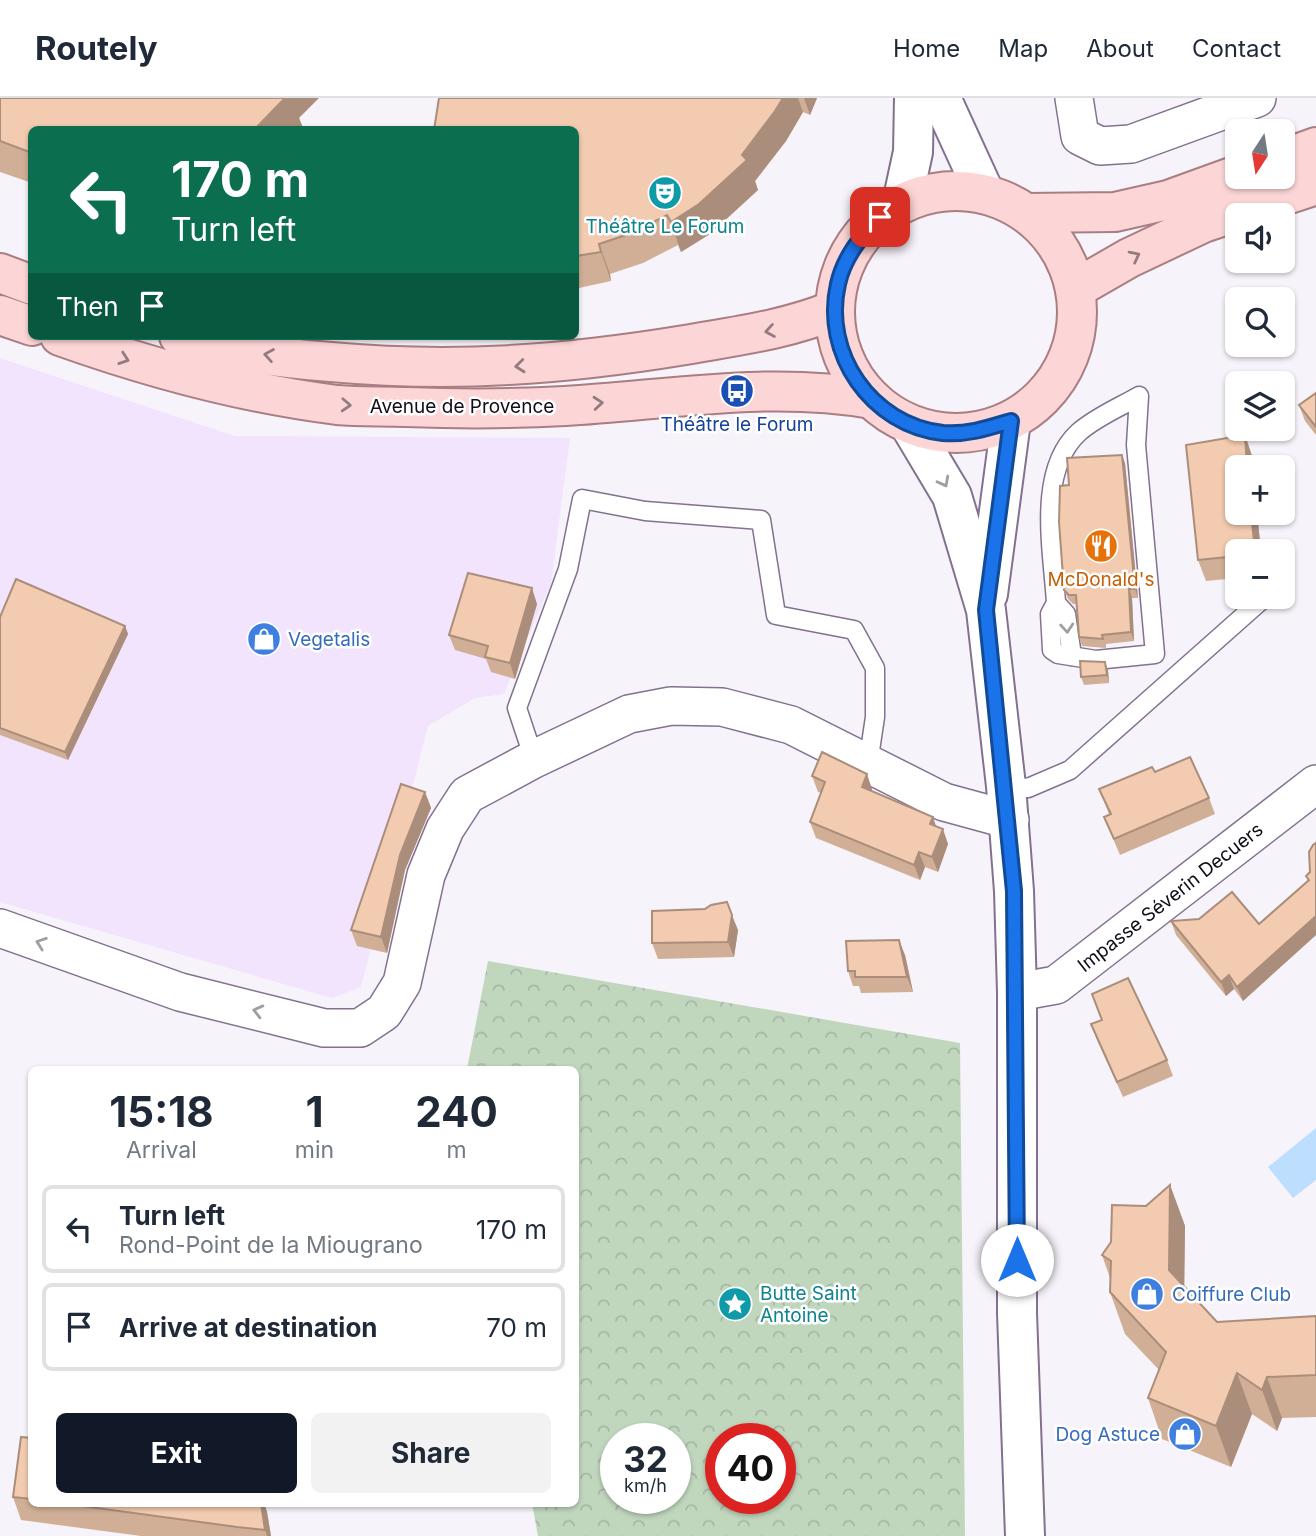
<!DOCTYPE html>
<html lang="en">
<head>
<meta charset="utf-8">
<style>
  :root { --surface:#fff; --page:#f2f2f3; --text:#1f2937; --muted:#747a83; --line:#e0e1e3; --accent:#111827 }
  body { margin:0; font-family:Inter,sans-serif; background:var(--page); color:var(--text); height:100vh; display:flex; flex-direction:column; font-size:26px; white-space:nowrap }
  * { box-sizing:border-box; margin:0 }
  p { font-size:23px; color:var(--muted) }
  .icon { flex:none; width:38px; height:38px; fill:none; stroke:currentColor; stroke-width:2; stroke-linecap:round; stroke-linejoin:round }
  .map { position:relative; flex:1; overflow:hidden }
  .drawer { position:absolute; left:28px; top:968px; width:551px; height:441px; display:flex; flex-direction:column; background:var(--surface); border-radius:10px; box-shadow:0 2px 5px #0004 }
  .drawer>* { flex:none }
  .guide { position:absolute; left:28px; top:28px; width:551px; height:214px; border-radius:10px; box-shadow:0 2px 5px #0004; background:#0b6e4f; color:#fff; overflow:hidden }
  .needle { width:46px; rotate:192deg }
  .tools { position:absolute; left:1225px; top:21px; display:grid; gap:14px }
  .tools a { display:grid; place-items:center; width:70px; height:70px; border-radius:10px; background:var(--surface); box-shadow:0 2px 5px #0004; font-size:35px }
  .speed { position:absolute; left:600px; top:1325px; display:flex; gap:14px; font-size:35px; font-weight:700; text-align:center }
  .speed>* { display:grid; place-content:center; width:91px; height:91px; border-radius:50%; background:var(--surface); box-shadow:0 2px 5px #0004; line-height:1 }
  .speed small { font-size:18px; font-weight:400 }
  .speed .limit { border:10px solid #d22; background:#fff; color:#111 }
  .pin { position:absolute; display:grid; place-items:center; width:60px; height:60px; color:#fff; margin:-30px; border-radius:14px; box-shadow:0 4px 10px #0006 }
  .me { position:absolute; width:77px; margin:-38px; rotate:0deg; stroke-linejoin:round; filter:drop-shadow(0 0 5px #0008) }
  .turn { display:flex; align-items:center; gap:24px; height:147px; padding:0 28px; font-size:32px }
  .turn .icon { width:91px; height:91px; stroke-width:2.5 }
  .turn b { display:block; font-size:49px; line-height:60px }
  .then { display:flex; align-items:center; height:66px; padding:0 28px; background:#0003; gap:14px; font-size:26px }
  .eta { display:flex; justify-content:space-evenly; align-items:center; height:119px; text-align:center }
  .eta b { font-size:42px; font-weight:700; line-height:49px }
  .action { display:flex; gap:14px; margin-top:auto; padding:14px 28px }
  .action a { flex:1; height:80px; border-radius:10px; background:var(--accent); color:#fff; font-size:28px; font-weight:700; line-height:80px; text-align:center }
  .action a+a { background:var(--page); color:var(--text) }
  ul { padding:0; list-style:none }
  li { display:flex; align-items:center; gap:21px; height:88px; margin:0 14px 10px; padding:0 14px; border:4px solid var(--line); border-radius:10px }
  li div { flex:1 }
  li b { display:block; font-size:26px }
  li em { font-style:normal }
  header { display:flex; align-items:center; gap:42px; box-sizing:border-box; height:98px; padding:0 35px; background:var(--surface); border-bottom:2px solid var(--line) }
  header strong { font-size:33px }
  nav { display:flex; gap:38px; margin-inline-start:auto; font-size:24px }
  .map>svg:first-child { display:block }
  .built { fill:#f2e4fc }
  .park { fill:url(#park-crowns); fill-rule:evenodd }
  .water { fill:#bddeff }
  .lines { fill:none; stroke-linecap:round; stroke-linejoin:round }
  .lane-casing { stroke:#83718f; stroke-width:21 }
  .street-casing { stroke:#83718f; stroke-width:40 }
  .secondary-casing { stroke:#83718f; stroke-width:42 }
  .primary-casing { stroke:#a97e83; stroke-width:42 }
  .lane { stroke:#fff; stroke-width:18 }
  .street { stroke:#fff; stroke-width:37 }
  .secondary { stroke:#fff; stroke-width:38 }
  .primary { stroke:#fcd6d7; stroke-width:38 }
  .wall { fill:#d1af97 }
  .shaded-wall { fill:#aa8e7b }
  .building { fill:#f3cbb0; stroke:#aa8e7b; stroke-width:2 }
  .oneway { stroke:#937c81 }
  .oneway2 { stroke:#a19ea3 }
  .route-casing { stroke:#114b97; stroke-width:18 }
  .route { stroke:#1a73e8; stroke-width:12 }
  .labels { text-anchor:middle; stroke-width:5; stroke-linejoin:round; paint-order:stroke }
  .culture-label { font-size:19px; fill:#0d838f; stroke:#fff }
  .street-label { font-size:19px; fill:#130d18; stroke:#fff }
  .transit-label { font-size:19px; fill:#164399; stroke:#fff }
  .food-label { font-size:19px; fill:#c56008; stroke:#fff }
  .shop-label { font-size:19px; fill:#366cbe; stroke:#fff; text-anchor:start }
</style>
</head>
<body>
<header>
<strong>Routely</strong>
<nav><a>Home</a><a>Map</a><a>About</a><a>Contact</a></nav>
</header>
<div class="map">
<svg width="1316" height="1438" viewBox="0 0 1316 1438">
  <defs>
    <pattern id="park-crowns" width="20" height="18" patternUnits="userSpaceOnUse" patternTransform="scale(1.75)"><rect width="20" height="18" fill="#c0d7be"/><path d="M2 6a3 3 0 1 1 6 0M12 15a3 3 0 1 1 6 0" fill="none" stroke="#a4b7a3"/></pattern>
  </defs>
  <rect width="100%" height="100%" fill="#f7f3fa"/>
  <!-- built -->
  <path class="built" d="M 0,260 L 235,338 L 570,340 L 551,485 L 504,596 L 475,600 L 428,628 L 361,889 L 332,900 L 0,804 Z"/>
  <!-- park -->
  <path class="park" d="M 488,863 L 960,945 L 965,1438 L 538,1438 L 532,1405 L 576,1405 L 576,971 L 467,971 ZM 676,1340 L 676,1400 L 616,1400 L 616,1340 ZM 721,1340 L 780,1340 L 780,1400 L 721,1400 Z"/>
  <!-- water -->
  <path class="water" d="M 1316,1030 L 1316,1082 L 1293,1100 L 1268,1069 Z"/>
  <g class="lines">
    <!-- lane casing -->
    <g class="lane-casing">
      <g id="lane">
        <path d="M 1139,298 L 1136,347 L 1155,556 L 1096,562 L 1058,556 L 1052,552 L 1050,516 L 1056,505 C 1053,453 1036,373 1079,334 C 1096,319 1120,309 1139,298 Z"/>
        <path d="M 1056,505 L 1066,516 L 1072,558"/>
        <path d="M 534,661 L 517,610 L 568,471 L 582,401 L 645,413 L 761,422 L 776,517 L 854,532 L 875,570 L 875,619 L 868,666"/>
        <path d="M 1006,688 L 1028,690 L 1070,672 L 1265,499"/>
      </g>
    </g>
    <!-- street casing -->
    <g class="street-casing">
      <g id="street">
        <path d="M 1074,0 L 1080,38 L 1100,48 L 1131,46 L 1257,0"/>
        <path d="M 0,830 L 180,894 L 324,930 L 360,930 L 384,914 L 402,885 L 426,777 L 445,731 L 467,697 L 534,661 L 629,616 L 671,608 L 722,609 L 791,627 L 944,704 L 1010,722"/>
        <path d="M 1017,894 L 1056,887 L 1316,686"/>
      </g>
    </g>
    <!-- secondary casing -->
    <g class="secondary-casing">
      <g id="secondary">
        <path d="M 941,0 L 985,96"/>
        <path d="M 902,105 L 913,54 L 914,0"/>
        <path d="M 909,326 L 952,398 L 986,512 L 1006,688 L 1014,793 L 1017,894 L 1017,1215 L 1025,1438"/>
        <path d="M 988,496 L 1011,323"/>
      </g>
    </g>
    <!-- primary casing -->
    <g class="primary-casing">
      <g id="primary">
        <path d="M 1283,61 L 1316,49"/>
        <circle cx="956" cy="214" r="121"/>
        <path d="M 1027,115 L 1115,114 L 1168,102 L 1237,77"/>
        <path d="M 0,175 L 32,187"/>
        <path d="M 1075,191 L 1129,160 L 1203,125 L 1316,87"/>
        <path d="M 0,217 L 32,228"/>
        <path d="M 60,238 C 150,270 241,295 337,307 C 360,309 383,308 406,309 C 459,311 512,311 565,308 C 668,302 769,283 872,301"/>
        <path d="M 179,238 C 228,254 280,260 331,264 C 454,275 563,267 685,247 C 736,238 786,232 834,212"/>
      </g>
    </g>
    <!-- lane -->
    <use href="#lane" class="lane"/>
    <!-- street -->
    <use href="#street" class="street"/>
    <!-- secondary -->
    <use href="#secondary" class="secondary"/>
    <!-- primary -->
    <use href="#primary" class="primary"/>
  </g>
  <!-- wall -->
  <g class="wall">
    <path d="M 0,0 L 299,20 L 303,30 L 32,32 L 32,85 L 0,74 Z"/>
    <path d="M 439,0 L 817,0 L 810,17 L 803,14 L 786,43 L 755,83 L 758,92 L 710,136 L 681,154 L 678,147 L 643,165 L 610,176 L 611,183 L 579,190 L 576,182 L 576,32 Z"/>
    <path d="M 1316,295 L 1316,337 L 1305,323 L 1299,307 Z"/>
    <path d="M 1245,337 L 1252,358 L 1253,369 L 1237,369 L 1257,415 L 1261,453 L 1237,453 L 1237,480 L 1206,483 L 1198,462 Z"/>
    <path d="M 1125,365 L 1138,500 L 1132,500 L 1134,543 L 1106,546 L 1106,550 L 1082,548 L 1079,539 L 1077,506 L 1073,506 L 1068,501 L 1064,492 L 1069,387 Z"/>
    <path d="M 537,506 L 515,581 L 491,574 L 486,561 L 455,552 L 449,537 Z"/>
    <path d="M 0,519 L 125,528 L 128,536 L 68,662 L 0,637 Z"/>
    <path d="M 1108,572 L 1109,585 L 1084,587 L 1081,579 Z"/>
    <path d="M 1155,674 L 1209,700 L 1215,716 L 1120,757 L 1104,719 L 1109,716 L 1099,691 Z"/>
    <path d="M 812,678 L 872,691 L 872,693 L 936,728 L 948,746 L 938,774 L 925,769 L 920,782 L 816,740 L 810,724 L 821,695 L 818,694 Z"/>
    <path d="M 425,694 L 431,710 L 405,772 L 387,855 L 357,848 L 351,832 Z"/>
    <path d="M 1316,745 L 1316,837 L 1243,903 L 1234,891 L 1226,898 L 1176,837 L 1171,823 L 1259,826 L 1308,783 L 1306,778 L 1310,774 Z"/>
    <path d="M 738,832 L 734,859 L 658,861 L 652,845 Z"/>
    <path d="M 905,857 L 913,894 L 861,895 L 859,888 L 853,888 L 848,873 Z"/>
    <path d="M 1091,926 L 1167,962 L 1173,978 L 1123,999 L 1097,942 Z"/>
    <path d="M 1170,1087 L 1185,1128 L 1184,1188 L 1217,1224 L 1316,1218 L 1316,1319 L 1282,1320 L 1277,1333 L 1252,1316 L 1231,1369 L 1162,1341 L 1148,1300 L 1159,1272 L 1125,1236 L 1110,1194 L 1110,1180 L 1102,1157 Z"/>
    <path d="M 32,1340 L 32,1405 L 264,1405 L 267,1414 L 271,1438 L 141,1438 L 21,1422 L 13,1399 Z"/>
  </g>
  <!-- shaded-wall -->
  <g class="shaded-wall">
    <path d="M 285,0 L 319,0 L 299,20 L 303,30 L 301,32 L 254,32 Z"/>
    <path d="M 783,0 L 798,0 L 803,14 L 786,43 L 755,83 L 758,92 L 710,136 L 681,154 L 671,124 L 742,57 Z"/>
    <path d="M 804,0 L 817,0 L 810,17 Z"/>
    <path d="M 599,146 L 610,176 L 611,183 L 601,154 Z"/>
    <path d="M 1245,337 L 1252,358 L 1253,369 L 1247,369 Z"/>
    <path d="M 1122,357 L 1125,365 L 1138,500 L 1135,491 Z"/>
    <path d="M 1251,415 L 1257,415 L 1261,453 L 1255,453 Z"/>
    <path d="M 532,490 L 537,506 L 515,581 L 510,565 Z"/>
    <path d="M 1129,491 L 1132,500 L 1134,543 L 1131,534 Z"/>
    <path d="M 125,528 L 128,536 L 68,662 L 65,654 Z"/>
    <path d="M 1105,564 L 1108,572 L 1109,585 L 1107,577 Z"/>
    <path d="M 867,676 L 872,691 L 868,705 L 862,689 Z"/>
    <path d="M 425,694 L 431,710 L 405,772 L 387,855 L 381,839 L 400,757 Z"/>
    <path d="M 933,719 L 938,734 L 930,726 Z"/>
    <path d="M 943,731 L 948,746 L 938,774 L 932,759 Z"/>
    <path d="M 919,754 L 925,769 L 920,782 L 914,767 Z"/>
    <path d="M 732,817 L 738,832 L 734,859 L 728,844 Z"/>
    <path d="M 1316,818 L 1316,837 L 1243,903 L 1237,889 Z"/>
    <path d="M 899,842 L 905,857 L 913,894 L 907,879 Z"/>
    <path d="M 1229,877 L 1234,891 L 1226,898 L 1221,884 Z"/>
    <path d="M 1170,1087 L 1185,1128 L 1184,1213 L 1169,1172 Z"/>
    <path d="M 1237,1275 L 1252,1316 L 1231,1369 L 1216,1328 Z"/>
    <path d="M 1267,1279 L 1282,1320 L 1277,1333 L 1262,1292 Z"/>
    <path d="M 261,1405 L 264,1405 L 267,1414 L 271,1438 L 267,1438 L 265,1432 Z"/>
  </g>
  <!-- building -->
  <g class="building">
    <path d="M 0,0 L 285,0 L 254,32 L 32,32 L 32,55 L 0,43 Z"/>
    <path d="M 439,0 L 783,0 L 775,13 L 742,57 L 747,62 L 699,106 L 671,124 L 667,117 L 632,135 L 599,146 L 601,154 L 576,158 L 576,32 L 434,32 Z"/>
    <path d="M 1316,295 L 1316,329 L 1299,307 Z"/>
    <path d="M 1245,337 L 1247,369 L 1237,369 L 1237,415 L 1251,415 L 1255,453 L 1237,453 L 1237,458 L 1198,462 L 1186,347 Z"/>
    <path d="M 1122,357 L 1135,491 L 1129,491 L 1131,534 L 1102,537 L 1103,541 L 1079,539 L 1076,497 L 1069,497 L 1064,492 L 1059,424 L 1060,388 L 1069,387 L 1067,360 Z"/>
    <path d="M 468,475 L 532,490 L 510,565 L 485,559 L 488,548 L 449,537 Z"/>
    <path d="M 16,481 L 125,528 L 65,654 L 0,630 L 0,519 Z"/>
    <path d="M 1080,563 L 1105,564 L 1107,577 L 1081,579 Z"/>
    <path d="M 822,654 L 867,676 L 862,689 L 933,719 L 930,726 L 943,731 L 932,759 L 919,754 L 914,767 L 810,724 L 825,684 L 812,678 Z"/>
    <path d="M 1190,659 L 1209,700 L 1114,741 L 1104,719 L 1111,716 L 1099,691 L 1152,669 L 1155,674 Z"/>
    <path d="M 401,686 L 425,694 L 400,757 L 381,839 L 351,832 Z"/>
    <path d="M 1316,745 L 1316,818 L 1237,889 L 1229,877 L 1221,884 L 1171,823 L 1199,821 L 1232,794 L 1259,826 L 1309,782 L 1306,778 L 1310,774 L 1309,754 L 1313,747 Z"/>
    <path d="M 727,804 L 732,817 L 728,844 L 652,845 L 652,813 L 705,811 L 711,807 Z"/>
    <path d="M 899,842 L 907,879 L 855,879 L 855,873 L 848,873 L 846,843 Z"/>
    <path d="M 1128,880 L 1167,962 L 1117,984 L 1091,926 L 1102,922 L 1092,896 Z"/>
    <path d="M 1170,1087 L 1169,1172 L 1217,1224 L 1316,1218 L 1316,1277 L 1267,1279 L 1262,1292 L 1237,1275 L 1216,1328 L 1148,1300 L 1166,1254 L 1110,1194 L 1111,1163 L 1102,1157 L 1111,1144 L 1112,1107 L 1146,1108 Z"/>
    <path d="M 21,1339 L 32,1340 L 32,1401 L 13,1399 Z"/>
    <path d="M 60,1405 L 261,1405 L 265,1432 L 237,1429 Z"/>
  </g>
  <!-- one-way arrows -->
  <defs><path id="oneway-chevron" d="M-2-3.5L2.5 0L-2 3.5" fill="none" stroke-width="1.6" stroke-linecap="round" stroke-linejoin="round" transform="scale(1.75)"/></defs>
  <g class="oneway">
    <use href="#oneway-chevron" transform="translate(1135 158) rotate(-27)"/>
    <use href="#oneway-chevron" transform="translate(770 233) rotate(171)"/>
    <use href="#oneway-chevron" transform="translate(269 257) rotate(-170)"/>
    <use href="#oneway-chevron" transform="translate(124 261) rotate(19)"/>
    <use href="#oneway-chevron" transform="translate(520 268) rotate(174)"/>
    <use href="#oneway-chevron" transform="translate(598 305) rotate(-5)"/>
    <use href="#oneway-chevron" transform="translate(346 307) rotate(3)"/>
  </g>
  <g class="oneway2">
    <use href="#oneway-chevron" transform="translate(944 384) rotate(62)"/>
    <use href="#oneway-chevron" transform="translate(1067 530) rotate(85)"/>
    <use href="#oneway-chevron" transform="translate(41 845) rotate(-160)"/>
    <use href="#oneway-chevron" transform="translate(258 913) rotate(-166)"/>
  </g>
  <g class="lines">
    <!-- route casing -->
    <g class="route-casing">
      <path id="route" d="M 880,119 C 861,138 844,159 838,186 C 822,255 871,327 943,335 C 967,337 988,330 1011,323 L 986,512 L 1014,793 L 1017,1162"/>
    </g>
    <!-- route -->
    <use href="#route" class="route"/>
  </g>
  <!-- icons -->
  <defs>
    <g id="theatre-disc" transform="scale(1.75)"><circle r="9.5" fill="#0f9aa8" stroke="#fff"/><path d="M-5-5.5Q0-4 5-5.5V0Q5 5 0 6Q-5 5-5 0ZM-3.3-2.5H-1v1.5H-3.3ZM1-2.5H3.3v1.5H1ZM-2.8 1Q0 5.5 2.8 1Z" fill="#fff"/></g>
    <g id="bus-disc" transform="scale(1.75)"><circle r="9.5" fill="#1a4fb4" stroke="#fff"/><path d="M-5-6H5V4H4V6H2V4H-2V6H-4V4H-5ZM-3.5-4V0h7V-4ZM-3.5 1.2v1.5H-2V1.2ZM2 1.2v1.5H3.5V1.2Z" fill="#fff"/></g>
    <g id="restaurant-disc" transform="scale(1.75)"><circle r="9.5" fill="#e8710a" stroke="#fff"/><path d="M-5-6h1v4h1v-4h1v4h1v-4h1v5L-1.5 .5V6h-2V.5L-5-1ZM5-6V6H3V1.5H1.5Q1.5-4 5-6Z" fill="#fff"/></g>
    <g id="shop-disc" transform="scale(1.75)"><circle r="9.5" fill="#3f7fe0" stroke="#fff"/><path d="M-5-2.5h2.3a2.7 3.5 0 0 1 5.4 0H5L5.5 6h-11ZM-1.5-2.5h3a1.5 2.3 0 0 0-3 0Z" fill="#fff"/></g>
    <g id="sight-disc" transform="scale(1.75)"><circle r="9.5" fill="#0f9aa8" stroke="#fff"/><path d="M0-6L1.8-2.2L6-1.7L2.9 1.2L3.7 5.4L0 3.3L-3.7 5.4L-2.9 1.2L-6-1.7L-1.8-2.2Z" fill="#fff"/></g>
  </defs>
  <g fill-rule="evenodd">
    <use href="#theatre-disc" x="665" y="95"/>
    <use href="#bus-disc" x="737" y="293"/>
    <use href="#restaurant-disc" x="1101" y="448"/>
    <use href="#shop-disc" x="264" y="541"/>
    <use href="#shop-disc" x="1147" y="1196"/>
    <use href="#sight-disc" x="735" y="1206"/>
    <use href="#shop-disc" x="1185" y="1336"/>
  </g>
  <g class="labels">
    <!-- culture labels -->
    <g class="culture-label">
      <text x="665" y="135">Théâtre Le Forum</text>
      <text x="760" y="1202" text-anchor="start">Butte Saint<tspan x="760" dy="22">Antoine</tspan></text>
    </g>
    <!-- street labels -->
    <g class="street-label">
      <text x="462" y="315">Avenue de Provence</text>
      <text transform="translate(1170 799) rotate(-38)" y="7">Impasse Séverin Decuers</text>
    </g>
    <!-- transit labels -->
    <g class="transit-label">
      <text x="737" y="333">Théâtre le Forum</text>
    </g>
    <!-- food labels -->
    <g class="food-label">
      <text x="1101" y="488">McDonald's</text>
    </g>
    <!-- shop labels -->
    <g class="shop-label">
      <text x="288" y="548">Vegetalis</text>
      <text x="1172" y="1203">Coiffure Club</text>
      <text x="1160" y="1343" text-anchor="end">Dog Astuce</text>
    </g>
  </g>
</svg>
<div class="tools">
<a><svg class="needle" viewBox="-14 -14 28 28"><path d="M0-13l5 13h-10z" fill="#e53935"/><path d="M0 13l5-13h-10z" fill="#747a83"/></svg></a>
<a><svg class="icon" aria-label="sound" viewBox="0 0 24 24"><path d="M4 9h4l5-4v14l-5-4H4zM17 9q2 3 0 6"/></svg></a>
<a><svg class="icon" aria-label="search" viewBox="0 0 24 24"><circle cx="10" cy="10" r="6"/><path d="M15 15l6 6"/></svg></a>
<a><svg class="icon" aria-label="layers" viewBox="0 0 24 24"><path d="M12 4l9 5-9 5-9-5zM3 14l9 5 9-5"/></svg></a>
<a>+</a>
<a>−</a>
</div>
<div class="speed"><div>32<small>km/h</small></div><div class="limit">40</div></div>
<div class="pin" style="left:880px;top:119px;background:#d93025"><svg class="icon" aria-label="arrive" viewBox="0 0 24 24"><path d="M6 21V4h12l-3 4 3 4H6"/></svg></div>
<svg class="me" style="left:1017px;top:1162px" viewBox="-20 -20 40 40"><circle r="19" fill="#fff"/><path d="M0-13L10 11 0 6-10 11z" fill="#1a73e8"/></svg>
<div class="guide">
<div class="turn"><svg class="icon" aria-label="left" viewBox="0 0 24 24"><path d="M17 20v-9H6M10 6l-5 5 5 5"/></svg><div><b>170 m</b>Turn left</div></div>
<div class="then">Then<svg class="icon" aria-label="arrive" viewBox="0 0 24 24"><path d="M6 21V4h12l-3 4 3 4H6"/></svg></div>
</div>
<section class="drawer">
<div class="eta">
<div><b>15:18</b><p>Arrival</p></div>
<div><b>1</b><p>min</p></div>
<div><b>240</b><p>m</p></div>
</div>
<ul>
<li><svg class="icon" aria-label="left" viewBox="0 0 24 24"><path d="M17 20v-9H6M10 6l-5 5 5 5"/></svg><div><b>Turn left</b><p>Rond-Point de la Miougrano</p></div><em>170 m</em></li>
<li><svg class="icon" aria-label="arrive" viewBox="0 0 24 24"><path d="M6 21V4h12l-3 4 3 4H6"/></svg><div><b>Arrive at destination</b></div><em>70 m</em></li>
</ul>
<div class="action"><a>Exit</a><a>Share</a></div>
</section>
</div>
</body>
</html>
